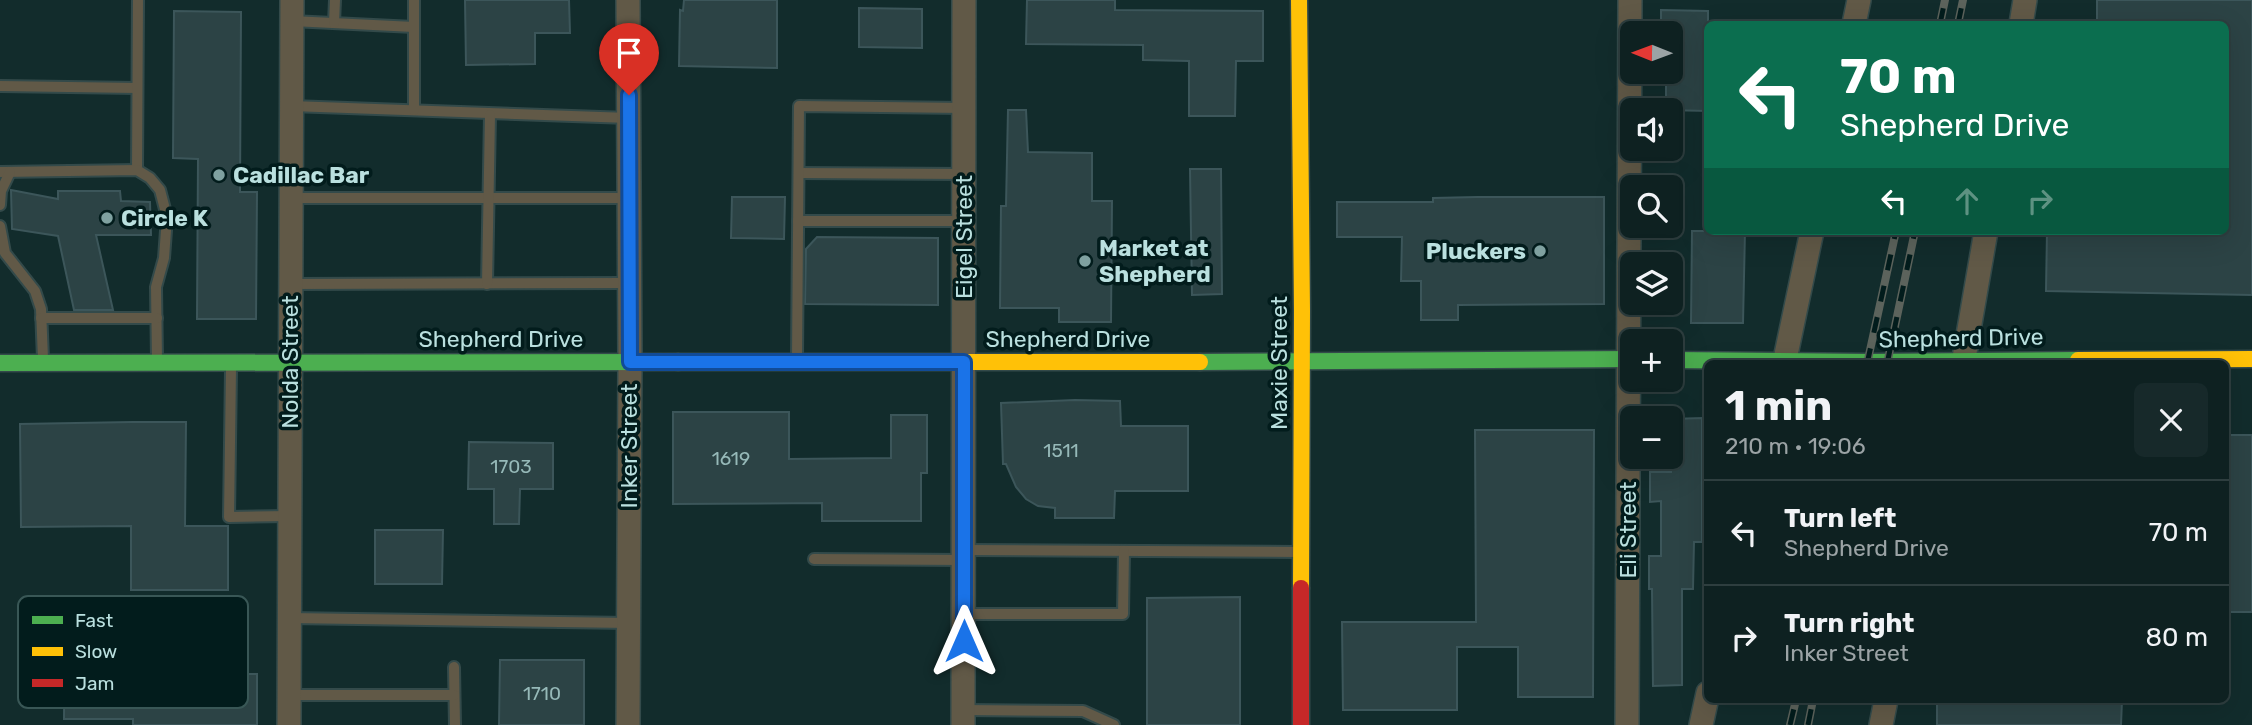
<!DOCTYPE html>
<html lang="en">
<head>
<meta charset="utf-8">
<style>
  :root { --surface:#0e2121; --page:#17292a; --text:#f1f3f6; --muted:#9ba3a5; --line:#2e3e3f }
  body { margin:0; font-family:Rubik,sans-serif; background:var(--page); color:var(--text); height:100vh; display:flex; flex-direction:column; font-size:26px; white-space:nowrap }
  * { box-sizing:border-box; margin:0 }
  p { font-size:23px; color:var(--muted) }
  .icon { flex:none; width:38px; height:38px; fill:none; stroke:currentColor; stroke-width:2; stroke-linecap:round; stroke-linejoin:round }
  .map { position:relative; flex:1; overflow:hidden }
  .sheet { position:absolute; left:1704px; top:360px; width:525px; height:343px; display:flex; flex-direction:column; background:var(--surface); border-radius:10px; box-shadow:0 7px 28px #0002,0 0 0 2px var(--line) }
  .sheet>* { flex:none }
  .top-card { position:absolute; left:1704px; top:21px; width:525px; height:214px; border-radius:10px; box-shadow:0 7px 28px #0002,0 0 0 2px var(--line); background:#0b6e4f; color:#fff; overflow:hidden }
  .needle { width:46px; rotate:271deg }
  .fabs { position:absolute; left:1620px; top:21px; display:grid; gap:14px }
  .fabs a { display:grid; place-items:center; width:63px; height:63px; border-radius:10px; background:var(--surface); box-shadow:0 7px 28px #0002,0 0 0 2px var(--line); font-size:35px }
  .pin { position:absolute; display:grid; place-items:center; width:60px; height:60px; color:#fff; margin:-72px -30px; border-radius:50% 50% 50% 0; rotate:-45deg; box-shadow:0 0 7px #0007 }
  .pin .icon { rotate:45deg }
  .me { position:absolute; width:77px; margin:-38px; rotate:0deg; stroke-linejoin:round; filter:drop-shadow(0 0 5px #0008) }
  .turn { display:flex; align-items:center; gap:24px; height:147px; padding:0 21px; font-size:32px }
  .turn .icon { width:91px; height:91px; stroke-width:2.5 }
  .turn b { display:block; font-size:49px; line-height:60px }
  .lanes { display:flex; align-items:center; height:66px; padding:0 21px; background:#0003; justify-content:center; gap:35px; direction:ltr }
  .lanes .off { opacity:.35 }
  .round { display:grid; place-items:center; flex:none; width:74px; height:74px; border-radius:10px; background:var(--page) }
  .headline { display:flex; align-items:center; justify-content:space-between; height:119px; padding:0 21px }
  h1 { font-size:42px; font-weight:700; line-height:52px }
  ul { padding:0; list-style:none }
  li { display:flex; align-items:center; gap:21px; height:105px; padding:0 21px; border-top:2px solid var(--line) }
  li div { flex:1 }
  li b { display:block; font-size:26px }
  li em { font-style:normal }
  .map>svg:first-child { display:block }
  .building { fill:#2c4345; stroke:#3c565a; stroke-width:2 }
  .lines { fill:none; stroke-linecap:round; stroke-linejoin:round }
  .lane-casing { stroke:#334a4a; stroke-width:14 }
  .street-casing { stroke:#334a4a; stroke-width:26 }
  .fast-casing { stroke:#334a4a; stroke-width:19 }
  .slow-casing { stroke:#334a4a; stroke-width:19 }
  .jam-casing { stroke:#334a4a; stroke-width:19 }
  .lane { stroke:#615947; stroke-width:10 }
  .street { stroke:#615947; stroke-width:23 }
  .fast { stroke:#4caf50; stroke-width:16 }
  .slow { stroke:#ffc107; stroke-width:16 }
  .jam { stroke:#c62828; stroke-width:16 }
  .rail-casing { stroke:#5c635c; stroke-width:8 }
  .rail { stroke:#021c1c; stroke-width:5; stroke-dasharray:16; stroke-linecap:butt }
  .route-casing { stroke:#114b97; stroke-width:18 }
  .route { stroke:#1a73e8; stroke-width:12 }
  .poi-dot { fill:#7fa1a0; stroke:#021c1c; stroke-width:2.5 }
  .labels { text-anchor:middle; stroke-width:7; stroke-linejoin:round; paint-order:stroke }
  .number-label { font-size:19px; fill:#96b9b8 }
  .poi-label { font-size:23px; font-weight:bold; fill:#bae0df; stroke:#021c1c; text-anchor:start }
  .street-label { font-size:23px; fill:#bae0df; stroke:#021c1c }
  .key { fill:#021c1c; stroke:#395756; stroke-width:2 }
  .key-label { font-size:19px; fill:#bae0df }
</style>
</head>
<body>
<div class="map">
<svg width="2252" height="725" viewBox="0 0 2252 725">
  <rect width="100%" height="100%" fill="#122c2c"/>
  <!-- building -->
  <g class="building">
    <path d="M 465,0 L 569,0 L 570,33 L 535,33 L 535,64 L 466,65 Z"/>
    <path d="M 684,0 L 777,0 L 777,68 L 679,66 L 680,10 L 683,11 Z"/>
    <path d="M 1027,0 L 1115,0 L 1115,10 L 1263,11 L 1263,61 L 1236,61 L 1235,116 L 1189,116 L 1189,61 L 1143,60 L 1143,45 L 1026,44 Z"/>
    <path d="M 2097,0 L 2252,0 L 2252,295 L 2046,291 L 2047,231 L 2226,231 L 2226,24 L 2097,24 Z"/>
    <path d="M 859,8 L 922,9 L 922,48 L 859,47 Z"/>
    <path d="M 1661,10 L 1708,11 L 1708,111 L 1666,110 L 1666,76 L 1671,76 L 1671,33 L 1661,33 Z"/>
    <path d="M 174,11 L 241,12 L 240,192 L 257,192 L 256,319 L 197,319 L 198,159 L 173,158 Z"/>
    <path d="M 1008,110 L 1026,110 L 1028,152 L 1092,153 L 1092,201 L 1112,201 L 1111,322 L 1059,322 L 1059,308 L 1000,308 L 1001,206 L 1006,206 Z"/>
    <path d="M 1190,169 L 1221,169 L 1222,294 L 1192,295 Z"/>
    <path d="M 11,190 L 58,199 L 58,191 L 120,191 L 121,201 L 150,202 L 151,235 L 96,235 L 113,310 L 74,310 L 58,236 L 12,229 Z"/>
    <path d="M 732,197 L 785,197 L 784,239 L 731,238 Z"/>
    <path d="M 1477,197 L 1604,197 L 1604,304 L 1458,305 L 1458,320 L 1421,320 L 1421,281 L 1401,281 L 1402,237 L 1337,237 L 1337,202 L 1433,202 L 1433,198 Z"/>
    <path d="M 1692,231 L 1745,231 L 1743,323 L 1691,323 Z"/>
    <path d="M 817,237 L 938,238 L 938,305 L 805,304 L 806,249 Z"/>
    <path d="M 1075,400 L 1120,401 L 1121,426 L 1188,426 L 1188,491 L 1115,491 L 1114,518 L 1055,518 L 1055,508 L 1038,506 L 1026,499 L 1016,487 L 1006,464 L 1003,464 L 1001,403 Z"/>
    <path d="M 673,412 L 789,412 L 789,459 L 891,458 L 891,415 L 927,415 L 927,473 L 921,473 L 921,521 L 822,521 L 822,503 L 673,504 Z"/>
    <path d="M 1702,418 L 1702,542 L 1694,542 L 1693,589 L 1682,589 L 1682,685 L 1653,686 L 1652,589 L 1649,589 L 1649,556 L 1661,556 L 1661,501 L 1650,502 L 1650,472 L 1671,472 L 1671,419 Z"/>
    <path d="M 132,422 L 186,422 L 185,526 L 228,526 L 228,590 L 131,590 L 131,526 L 21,527 L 20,424 Z"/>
    <path d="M 1475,430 L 1594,430 L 1593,697 L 1518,697 L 1518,647 L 1457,647 L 1457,710 L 1343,710 L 1342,622 L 1476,622 Z"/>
    <rect x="2226" y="435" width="26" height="177"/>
    <path d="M 469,442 L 553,443 L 553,489 L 520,489 L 519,524 L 494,524 L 494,489 L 468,489 Z"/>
    <path d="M 375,530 L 443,530 L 442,584 L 375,584 Z"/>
    <path d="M 1240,597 L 1240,725 L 1147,725 L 1147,598 Z"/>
    <path d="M 65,618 L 104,618 L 104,674 L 257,674 L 257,725 L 133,725 L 133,719 L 64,719 Z"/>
    <path d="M 500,660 L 584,660 L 584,725 L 499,725 Z"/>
    <path d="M 1937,700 L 2122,700 L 2121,725 L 1937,725 Z"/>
  </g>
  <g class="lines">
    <!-- lane casing -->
    <g class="lane-casing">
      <g id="lane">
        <path d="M 292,21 L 414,27"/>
        <path d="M 334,23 L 335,0"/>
        <path d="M 0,86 L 137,88"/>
        <path d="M 291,106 L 629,118"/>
        <path d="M 414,110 L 414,0"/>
        <path d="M 137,170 L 138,0"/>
        <path d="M 0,172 L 137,170 L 150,178 L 160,190 L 167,217 L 164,258 L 156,287 L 157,360"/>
        <path d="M 799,173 L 964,174"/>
        <path d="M 290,198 L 629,198"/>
        <path d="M 0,205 L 1,191 L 10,172"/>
        <path d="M 798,221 L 964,221"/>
        <path d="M 0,226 L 5,253 L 35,291 L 41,309 L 43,359"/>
        <path d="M 290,284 L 629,283"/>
        <path d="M 487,284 L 490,115"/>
        <path d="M 41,318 L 157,318"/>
        <path d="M 797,359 L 799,106 L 964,108"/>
        <path d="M 231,369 L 229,517 L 289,516"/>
        <path d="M 964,550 L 1297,552"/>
        <path d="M 814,559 L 964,560"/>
        <path d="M 964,614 L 1123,614 L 1124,551"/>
        <path d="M 289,618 L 629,623"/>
        <path d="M 454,667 L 455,725"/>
        <path d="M 289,695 L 454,695"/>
        <path d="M 963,710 L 1083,711 L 1114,725"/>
      </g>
    </g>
    <!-- street casing -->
    <g class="street-casing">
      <g id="street">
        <path d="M 628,0 L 630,362 L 628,725"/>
        <path d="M 1854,24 L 1859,0"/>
        <path d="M 2021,24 L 2025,0"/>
        <path d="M 1784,364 L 1812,231"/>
        <path d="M 1963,364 L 1986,231"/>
        <path d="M 289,725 L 292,0"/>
        <path d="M 963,725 L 964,0"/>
        <path d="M 1627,725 L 1630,0"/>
        <path d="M 1701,725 L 1708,693"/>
        <path d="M 1881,725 L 1886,700"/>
      </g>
    </g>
    <!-- fast casing -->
    <g class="fast-casing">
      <g id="fast">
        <path d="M 1671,360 L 1868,362 L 2078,360"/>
        <path d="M 1200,362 L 1633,359"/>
        <path d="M 0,363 L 678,362"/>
      </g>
    </g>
    <!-- slow casing -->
    <g class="slow-casing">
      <g id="slow">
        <path d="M 1299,0 L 1302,311 L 1301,588"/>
        <path d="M 2078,360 L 2252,359"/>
        <path d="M 678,362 L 1200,362"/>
      </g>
    </g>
    <!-- jam casing -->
    <g class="jam-casing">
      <path id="jam" d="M 1301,725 L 1301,588"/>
    </g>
    <!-- lane -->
    <use href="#lane" class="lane"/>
    <!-- street -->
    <use href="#street" class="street"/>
    <!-- fast -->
    <use href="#fast" class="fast"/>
    <!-- slow -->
    <use href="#slow" class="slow"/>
    <!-- jam -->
    <use href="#jam" class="jam"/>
    <!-- rail casing -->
    <g class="rail-casing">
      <g id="rail">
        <path d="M 1940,24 L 1945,0"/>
        <path d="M 1958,24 L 1963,0"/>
        <path d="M 1867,364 L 1896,231"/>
        <path d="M 1887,364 L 1915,231"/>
        <path d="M 1790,725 L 1796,700"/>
        <path d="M 1808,725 L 1813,700"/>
      </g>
    </g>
    <!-- rail -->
    <use href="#rail" class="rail"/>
  </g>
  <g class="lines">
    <!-- route casing -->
    <g class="route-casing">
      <path id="route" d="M 629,95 L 630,362 L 964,362 L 964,641"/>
    </g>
    <!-- route -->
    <use href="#route" class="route"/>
  </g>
  <!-- markers -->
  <g class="poi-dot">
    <circle cx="219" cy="175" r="7"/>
    <circle cx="107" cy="218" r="7"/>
    <circle cx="1540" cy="251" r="7"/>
    <circle cx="1085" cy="261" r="7"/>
  </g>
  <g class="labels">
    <!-- number labels -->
    <g class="number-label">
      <text x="1061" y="457">1511</text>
      <text x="731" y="465">1619</text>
      <text x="511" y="473">1703</text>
      <text x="542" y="700">1710</text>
    </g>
    <!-- poi labels -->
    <g class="poi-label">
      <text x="233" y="183">Cadillac Bar</text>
      <text x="121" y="226">Circle K</text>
      <text x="1099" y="256">Market at<tspan x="1099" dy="26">Shepherd</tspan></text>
      <text x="1526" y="259" text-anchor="end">Pluckers</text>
    </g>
    <!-- street labels -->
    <g class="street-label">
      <text transform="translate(964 237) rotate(-90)" y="8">Eigel Street</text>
      <text transform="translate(1961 338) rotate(-1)" y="8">Shepherd Drive</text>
      <text x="501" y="347">Shepherd Drive</text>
      <text x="1068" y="347">Shepherd Drive</text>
      <text transform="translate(290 362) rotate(-90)" y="8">Nolda Street</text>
      <text transform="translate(1279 363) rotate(-90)" y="8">Maxie Street</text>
      <text transform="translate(629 446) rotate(-90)" y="8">Inker Street</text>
      <text transform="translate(1628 530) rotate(-90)" y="8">Eli Street</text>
    </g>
  </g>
  <!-- legend -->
  <rect x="18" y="596" width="230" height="112" rx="10" class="key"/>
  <rect x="32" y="616" width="31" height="8" fill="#4caf50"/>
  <rect x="32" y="647" width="31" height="9" fill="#ffc107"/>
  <rect x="32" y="679" width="31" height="8" fill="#c62828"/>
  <g class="key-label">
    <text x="75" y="627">Fast</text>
    <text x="75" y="658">Slow</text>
    <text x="75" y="690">Jam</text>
  </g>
</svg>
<div class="fabs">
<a><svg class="needle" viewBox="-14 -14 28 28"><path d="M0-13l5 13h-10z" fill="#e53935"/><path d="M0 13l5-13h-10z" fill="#9ba3a5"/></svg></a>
<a><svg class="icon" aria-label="sound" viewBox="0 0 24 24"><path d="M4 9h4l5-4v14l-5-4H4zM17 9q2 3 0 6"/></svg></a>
<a><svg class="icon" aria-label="search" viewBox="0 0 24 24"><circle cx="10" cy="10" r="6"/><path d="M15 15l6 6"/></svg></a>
<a><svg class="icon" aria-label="layers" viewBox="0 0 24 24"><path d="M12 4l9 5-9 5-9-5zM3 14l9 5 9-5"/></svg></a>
<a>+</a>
<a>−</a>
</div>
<div class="pin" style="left:629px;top:95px;background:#d93025"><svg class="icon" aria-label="arrive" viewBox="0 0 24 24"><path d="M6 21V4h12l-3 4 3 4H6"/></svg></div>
<svg class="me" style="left:964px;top:641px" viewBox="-20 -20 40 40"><path d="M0-17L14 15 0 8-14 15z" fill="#1a73e8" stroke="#fff" stroke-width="4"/></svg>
<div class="top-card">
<div class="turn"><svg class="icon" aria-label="left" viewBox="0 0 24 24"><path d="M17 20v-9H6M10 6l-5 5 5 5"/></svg><div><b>70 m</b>Shepherd Drive</div></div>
<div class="lanes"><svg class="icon" aria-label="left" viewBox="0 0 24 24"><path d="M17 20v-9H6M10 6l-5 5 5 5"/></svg><svg class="icon off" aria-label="ahead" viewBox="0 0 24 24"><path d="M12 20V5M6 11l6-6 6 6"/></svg><svg class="icon off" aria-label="right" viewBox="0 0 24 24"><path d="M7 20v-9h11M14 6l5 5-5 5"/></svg></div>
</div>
<section class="sheet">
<div class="headline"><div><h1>1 min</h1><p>210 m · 19:06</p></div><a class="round"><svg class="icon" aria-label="close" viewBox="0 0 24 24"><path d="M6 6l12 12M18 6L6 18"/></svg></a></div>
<ul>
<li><svg class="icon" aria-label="left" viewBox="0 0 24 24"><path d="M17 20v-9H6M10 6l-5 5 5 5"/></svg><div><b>Turn left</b><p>Shepherd Drive</p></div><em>70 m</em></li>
<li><svg class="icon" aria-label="right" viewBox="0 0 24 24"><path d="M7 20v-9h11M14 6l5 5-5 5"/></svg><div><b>Turn right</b><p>Inker Street</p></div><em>80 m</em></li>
</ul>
</section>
</div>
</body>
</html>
